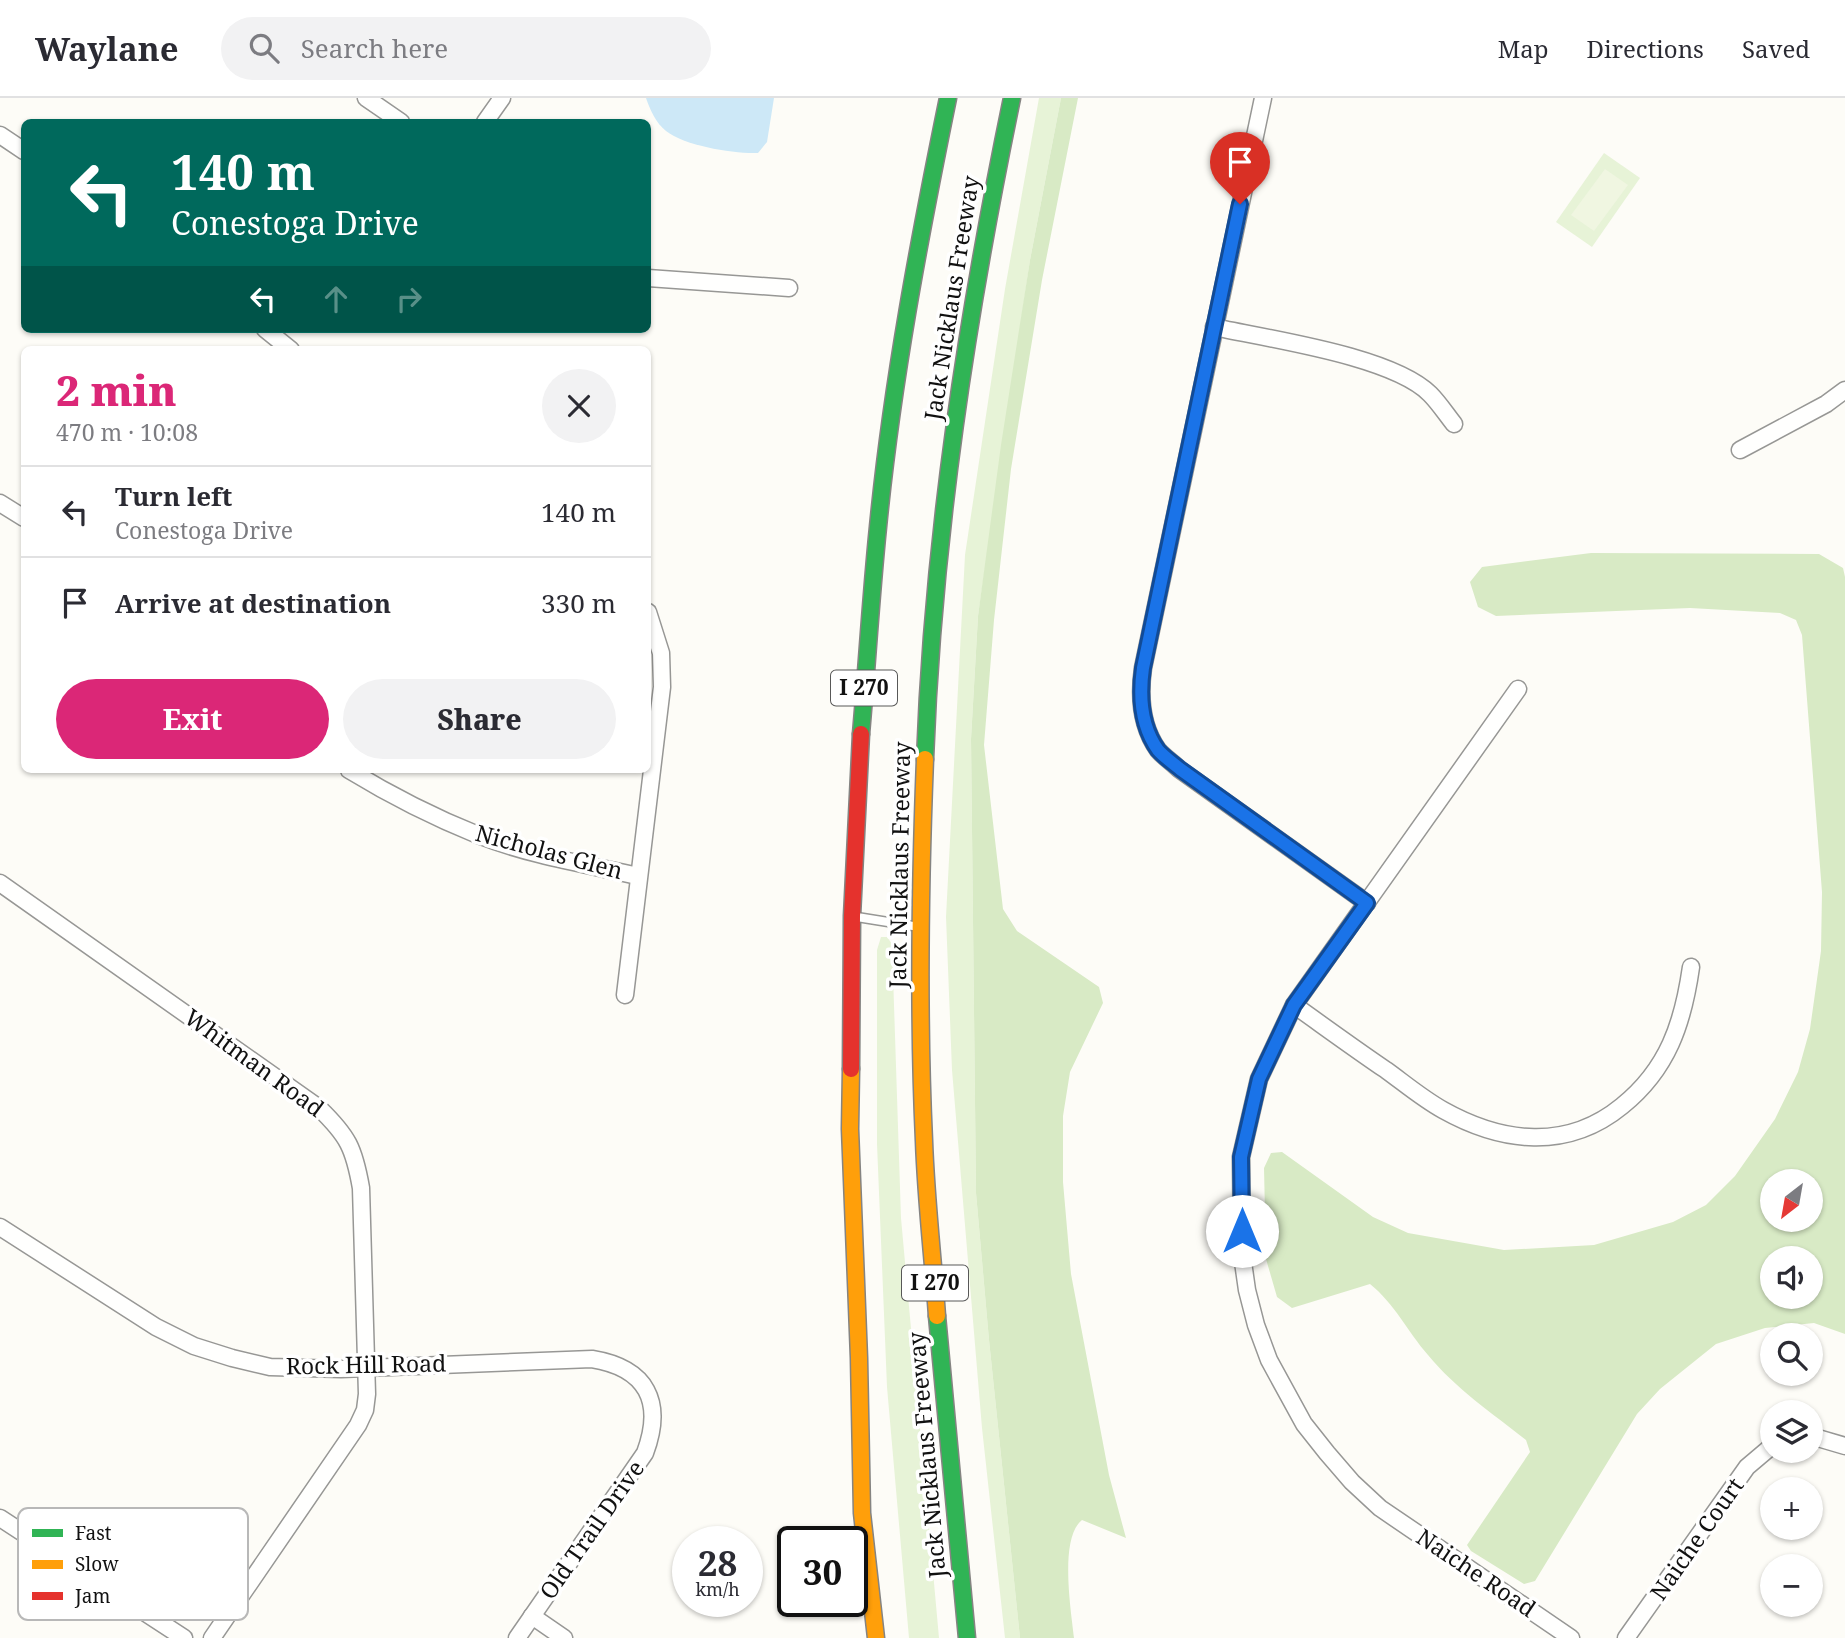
<!DOCTYPE html>
<html lang="en">
<head>
<meta charset="utf-8">
<style>
  :root { --surface:#fff; --page:#f2f2f3; --text:#2b2b33; --muted:#7c7c81; --line:#e1e1e2; --accent:#db2777 }
  body { margin:0; font-family:"Noto Serif",serif; background:var(--page); color:var(--text); height:100vh; display:flex; flex-direction:column; font-size:26px; white-space:nowrap }
  * { box-sizing:border-box; margin:0 }
  p { font-size:23px; color:var(--muted) }
  .icon { flex:none; width:38px; height:38px; fill:none; stroke:currentColor; stroke-width:2; stroke-linecap:round; stroke-linejoin:round }
  .map { position:relative; flex:1; overflow:hidden }
  .details { position:absolute; left:21px; top:248px; width:630px; height:427px; display:flex; flex-direction:column; background:var(--surface); border-radius:10px; box-shadow:0 2px 5px #0004 }
  .details>* { flex:none }
  .hud { position:absolute; left:21px; top:21px; width:630px; height:214px; border-radius:10px; box-shadow:0 2px 5px #0004; background:#00695c; color:#fff; overflow:hidden }
  .needle { width:46px; rotate:211deg }
  .controls { position:absolute; left:1760px; top:1071px; display:grid; gap:14px }
  .controls a { display:grid; place-items:center; width:63px; height:63px; border-radius:50%; background:var(--surface); box-shadow:0 2px 5px #0004; font-size:35px }
  .speed { position:absolute; left:672px; top:1428px; display:flex; gap:14px; font-size:35px; font-weight:700; text-align:center }
  .speed>* { display:grid; place-content:center; width:91px; height:91px; border-radius:50%; background:var(--surface); box-shadow:0 2px 5px #0004; line-height:1 }
  .speed small { font-size:18px; font-weight:400 }
  .speed .limit { border:4px solid #111; border-radius:10px; background:#fff; color:#111 }
  .pin { position:absolute; display:grid; place-items:center; width:60px; height:60px; color:#fff; margin:-72px -30px; border-radius:50% 50% 50% 0; rotate:-45deg; box-shadow:0 0 7px #0007 }
  .pin .icon { rotate:45deg }
  .me { position:absolute; width:77px; margin:-38px; rotate:0deg; stroke-linejoin:round; filter:drop-shadow(0 0 5px #0008) }
  .turn { display:flex; align-items:center; gap:24px; height:147px; padding:0 35px; font-size:32px }
  .turn .icon { width:91px; height:91px; stroke-width:2.5 }
  .turn b { display:block; font-size:49px; line-height:60px }
  .lanes { display:flex; align-items:center; height:66px; padding:0 35px; background:#0003; justify-content:center; gap:35px; direction:ltr }
  .lanes .off { opacity:.35 }
  .round { display:grid; place-items:center; flex:none; width:74px; height:74px; border-radius:37px; background:var(--page) }
  .summary { display:flex; align-items:center; justify-content:space-between; height:119px; padding:0 35px }
  h1 { font-size:42px; font-weight:800; line-height:52px; color:var(--accent) }
  .primary-button { display:flex; gap:14px; margin-top:auto; padding:14px 35px }
  .primary-button a { flex:1; height:80px; border-radius:42px; background:var(--accent); color:#fff; font-size:28px; font-weight:800; line-height:80px; text-align:center }
  .primary-button a+a { background:var(--page); color:var(--text) }
  ul { padding:0; list-style:none }
  li { display:flex; align-items:center; gap:21px; height:91px; padding:0 35px; border-top:2px solid var(--line) }
  li div { flex:1 }
  li b { display:block; font-size:26px }
  li em { font-style:normal }
  header { display:flex; align-items:center; gap:42px; box-sizing:border-box; height:98px; padding:0 35px; background:var(--surface); border-bottom:2px solid var(--line) }
  header strong { font-size:33px }
  nav { display:flex; gap:38px; margin-inline-start:auto; font-size:24px }
  .search { width:490px; height:63px; background:var(--page); display:flex; align-items:center; gap:18px; box-sizing:border-box; padding:0 24px; border-radius:38px; color:var(--muted); font-size:26px }
  .map>svg:first-child { display:block }
  .green { fill:#e7f3d7 }
  .forest { fill:#d8eac5; fill-rule:evenodd }
  .pitch { fill:#f0f6e1 }
  .water { fill:#cde8f7 }
  .lines { fill:none; stroke-linecap:round; stroke-linejoin:round }
  .lane-casing { stroke:#979795; stroke-width:11 }
  .street-casing { stroke:#979795; stroke-width:19 }
  .fast-casing { stroke:#858482; stroke-width:19 }
  .slow-casing { stroke:#858482; stroke-width:19 }
  .jam-casing { stroke:#858482; stroke-width:19 }
  .lane { stroke:#fffffe; stroke-width:8 }
  .street { stroke:#fffffe; stroke-width:16 }
  .fast { stroke:#30b455; stroke-width:16 }
  .slow { stroke:#ff9f0a; stroke-width:16 }
  .jam { stroke:#e5322d; stroke-width:16 }
  .route-casing { stroke:#114b97; stroke-width:18 }
  .route { stroke:#1a73e8; stroke-width:12 }
  .labels { text-anchor:middle; stroke-width:7; stroke-linejoin:round; paint-order:stroke }
  .shield { fill:#fff; stroke:#585858; stroke-width:2 }
  .shield-label { font-size:21px; font-weight:bold; fill:#111 }
  .street-label { font-size:23px; fill:#111; stroke:#fff }
  .key { fill:#fff; stroke:#b8b8b8; stroke-width:2 }
  .key-label { font-size:19px; fill:#111 }
</style>
</head>
<body>
<header>
<strong>Waylane</strong>
<div class="search"><svg class="icon" aria-label="search" viewBox="0 0 24 24"><circle cx="10" cy="10" r="6"/><path d="M15 15l6 6"/></svg>Search here</div>
<nav><a>Map</a><a>Directions</a><a>Saved</a></nav>
</header>
<div class="map">
<svg width="1845" height="1540" viewBox="0 0 1845 1540">
  <rect width="100%" height="100%" fill="#fdfcf7"/>
  <!-- green -->
  <g class="green">
    <path d="M 1039,0 L 1061,0 L 1030,162 L 978,518 L 971,641 L 976,1095 L 989,1242 L 1020,1540 L 1005,1540 L 982,1330 L 952,972 L 946,819 L 965,457 L 1005,191 Z"/>
    <path d="M 1604,55 L 1640,80 L 1592,149 L 1556,124 Z"/>
    <path d="M 881,839 L 887,839 L 892,846 L 901,1120 L 939,1540 L 909,1540 L 887,1289 L 877,1046 L 877,852 Z"/>
  </g>
  <!-- forest -->
  <g class="forest">
    <path d="M 1061,0 L 1078,0 L 1042,182 L 1011,371 L 994,522 L 984,647 L 1003,811 L 1017,833 L 1099,889 L 1103,905 L 1070,974 L 1063,1018 L 1063,1084 L 1071,1176 L 1109,1377 L 1126,1440 L 1082,1422 C 1059,1440 1071,1512 1074,1540 L 1020,1540 L 989,1242 L 976,1095 L 971,641 L 978,518 L 1001,347 L 1030,162 Z"/>
    <path d="M 1591,455 L 1819,456 L 1843,470 L 1845,479 L 1845,1236 L 1814,1225 L 1765,1230 L 1716,1246 L 1660,1291 L 1637,1316 L 1535,1483 L 1524,1486 L 1471,1453 L 1467,1447 L 1530,1354 L 1526,1342 C 1492,1315 1456,1291 1428,1257 C 1408,1234 1394,1205 1370,1186 L 1292,1210 L 1277,1199 L 1266,1161 L 1264,1070 L 1271,1055 L 1282,1054 L 1373,1119 L 1408,1135 L 1504,1152 L 1594,1147 L 1673,1124 L 1706,1107 L 1735,1078 L 1775,1021 L 1798,974 L 1810,931 L 1821,853 L 1822,794 L 1802,537 L 1796,522 L 1780,515 L 1690,510 L 1496,518 L 1478,509 L 1470,484 L 1482,469 ZM 1773,1083 L 1811,1083 L 1811,1122 L 1773,1122 ZM 1773,1160 L 1811,1160 L 1811,1199 L 1773,1199 Z"/>
  </g>
  <!-- pitch -->
  <path class="pitch" d="M 1605,71 L 1628,87 L 1594,133 L 1571,117 Z"/>
  <!-- water -->
  <path class="water" d="M 646,0 L 774,0 L 767,44 L 758,55 C 734,56 685,48 666,33 C 656,25 650,12 646,0 Z"/>
  <g class="lines">
    <!-- lane casing -->
    <g class="lane-casing">
      <path id="lane" d="M 857,819 L 913,828"/>
    </g>
    <!-- street casing -->
    <g class="street-casing">
      <g id="street">
        <path d="M 366,0 L 401,24"/>
        <path d="M 1263,0 L 1143,570 C 1139,598 1141,628 1158,652 C 1164,659 1173,665 1179,671 L 1367,805"/>
        <path d="M 485,24 L 502,0"/>
        <path d="M 0,37 L 24,53"/>
        <path d="M 648,180 L 789,190"/>
        <path d="M 1214,229 C 1268,241 1392,258 1430,296 C 1439,305 1446,316 1454,326"/>
        <path d="M 265,231 L 291,252"/>
        <path d="M 1740,352 L 1826,306 L 1845,292"/>
        <path d="M 0,405 L 24,420"/>
        <path d="M 1518,591 L 1294,907 L 1259,981 L 1241,1059 L 1242,1157 L 1247,1192 L 1256,1227 L 1269,1262 L 1304,1326 L 1327,1355 L 1352,1384 L 1380,1410 L 1571,1540"/>
        <path d="M 349,672 C 390,697 433,719 478,737 C 529,757 584,766 638,778"/>
        <path d="M 0,785 L 319,1010 C 348,1038 354,1050 361,1090 L 367,1296 L 365,1312 L 358,1327 L 212,1540"/>
        <path d="M 625,897 L 662,589 L 661,555 L 648,514"/>
        <path d="M 1294,907 C 1325,929 1355,951 1386,972 C 1404,985 1423,1001 1443,1012 C 1502,1045 1567,1053 1622,1008 C 1668,971 1683,925 1691,869"/>
        <path d="M 0,1129 L 156,1229 L 194,1248 L 232,1260 L 270,1269 L 341,1271 L 592,1261 C 647,1270 664,1304 645,1355 L 517,1540"/>
        <path d="M 1811,1338 L 1845,1348"/>
        <path d="M 0,1420 L 184,1540"/>
        <path d="M 532,1518 L 564,1540"/>
        <path d="M 1626,1540 L 1747,1369 L 1773,1347"/>
      </g>
    </g>
    <!-- fast casing -->
    <g class="fast-casing">
      <g id="fast">
        <path d="M 861,636 C 867,567 871,498 878,429 C 892,285 919,142 948,0"/>
        <path d="M 925,661 C 933,438 967,218 1012,0"/>
        <path d="M 937,1218 L 967,1540"/>
      </g>
    </g>
    <!-- slow casing -->
    <g class="slow-casing">
      <g id="slow">
        <path d="M 925,661 C 920,788 918,916 924,1043 C 926,1102 933,1160 937,1218"/>
        <path d="M 851,971 L 850,1031 L 859,1260 L 862,1415 L 876,1540"/>
      </g>
    </g>
    <!-- jam casing -->
    <g class="jam-casing">
      <path id="jam" d="M 851,971 L 852,818 L 861,636"/>
    </g>
    <!-- lane -->
    <use href="#lane" class="lane"/>
    <!-- street -->
    <use href="#street" class="street"/>
    <!-- fast -->
    <use href="#fast" class="fast"/>
    <!-- slow -->
    <use href="#slow" class="slow"/>
    <!-- jam -->
    <use href="#jam" class="jam"/>
  </g>
  <g class="lines">
    <!-- route casing -->
    <g class="route-casing">
      <path id="route" d="M 1240,106 L 1143,570 C 1139,598 1141,628 1158,652 C 1164,659 1173,665 1180,671 L 1367,805 L 1294,907 L 1259,981 L 1241,1059 L 1242,1133"/>
    </g>
    <!-- route -->
    <use href="#route" class="route"/>
  </g>
  <g class="labels">
    <!-- shield labels -->
    <g class="shield">
      <rect x="831" y="572.5" width="66" height="35" rx="5"/>
      <rect x="902" y="1167.5" width="66" height="35" rx="5"/>
    </g>
    <g class="shield-label">
      <text x="864" y="597">I 270</text>
      <text x="935" y="1192">I 270</text>
    </g>
    <!-- street labels -->
    <g class="street-label">
      <text transform="translate(952 200) rotate(-81)" y="8">Jack Nicklaus Freeway</text>
      <text transform="translate(549 754) rotate(15)" y="8">Nicholas Glen</text>
      <text transform="translate(900 767) rotate(-89)" y="8">Jack Nicklaus Freeway</text>
      <text transform="translate(254 965) rotate(36)" y="8">Whitman Road</text>
      <text transform="translate(366 1267) rotate(-1)" y="8">Rock Hill Road</text>
      <text transform="translate(927 1357) rotate(-95)" y="8">Jack Nicklaus Freeway</text>
      <text transform="translate(592 1432) rotate(-55)" y="8">Old Trail Drive</text>
      <text transform="translate(1697 1441) rotate(-55)" y="8">Naiche Court</text>
      <text transform="translate(1476 1475) rotate(34)" y="8">Naiche Road</text>
    </g>
  </g>
  <!-- legend -->
  <rect x="18" y="1410" width="230" height="112" rx="10" class="key"/>
  <rect x="32" y="1431" width="31" height="8" fill="#30b455"/>
  <rect x="32" y="1462" width="31" height="9" fill="#ff9f0a"/>
  <rect x="32" y="1494" width="31" height="8" fill="#e5322d"/>
  <g class="key-label">
    <text x="75" y="1442">Fast</text>
    <text x="75" y="1473">Slow</text>
    <text x="75" y="1505">Jam</text>
  </g>
</svg>
<div class="controls">
<a><svg class="needle" viewBox="-14 -14 28 28"><path d="M0-13l5 13h-10z" fill="#e53935"/><path d="M0 13l5-13h-10z" fill="#7c7c81"/></svg></a>
<a><svg class="icon" aria-label="sound" viewBox="0 0 24 24"><path d="M4 9h4l5-4v14l-5-4H4zM17 9q2 3 0 6"/></svg></a>
<a><svg class="icon" aria-label="search" viewBox="0 0 24 24"><circle cx="10" cy="10" r="6"/><path d="M15 15l6 6"/></svg></a>
<a><svg class="icon" aria-label="layers" viewBox="0 0 24 24"><path d="M12 4l9 5-9 5-9-5zM3 14l9 5 9-5"/></svg></a>
<a>+</a>
<a>−</a>
</div>
<div class="speed"><div>28<small>km/h</small></div><div class="limit">30</div></div>
<div class="pin" style="left:1240px;top:106px;background:#d93025"><svg class="icon" aria-label="arrive" viewBox="0 0 24 24"><path d="M6 21V4h12l-3 4 3 4H6"/></svg></div>
<svg class="me" style="left:1242px;top:1133px" viewBox="-20 -20 40 40"><circle r="19" fill="#fff"/><path d="M0-13L10 11 0 6-10 11z" fill="#1a73e8"/></svg>
<div class="hud">
<div class="turn"><svg class="icon" aria-label="left" viewBox="0 0 24 24"><path d="M17 20v-9H6M10 6l-5 5 5 5"/></svg><div><b>140 m</b>Conestoga Drive</div></div>
<div class="lanes"><svg class="icon" aria-label="left" viewBox="0 0 24 24"><path d="M17 20v-9H6M10 6l-5 5 5 5"/></svg><svg class="icon off" aria-label="ahead" viewBox="0 0 24 24"><path d="M12 20V5M6 11l6-6 6 6"/></svg><svg class="icon off" aria-label="right" viewBox="0 0 24 24"><path d="M7 20v-9h11M14 6l5 5-5 5"/></svg></div>
</div>
<section class="details">
<div class="summary"><div><h1>2 min</h1><p>470 m · 10:08</p></div><a class="round"><svg class="icon" aria-label="close" viewBox="0 0 24 24"><path d="M6 6l12 12M18 6L6 18"/></svg></a></div>
<ul>
<li><svg class="icon" aria-label="left" viewBox="0 0 24 24"><path d="M17 20v-9H6M10 6l-5 5 5 5"/></svg><div><b>Turn left</b><p>Conestoga Drive</p></div><em>140 m</em></li>
<li><svg class="icon" aria-label="arrive" viewBox="0 0 24 24"><path d="M6 21V4h12l-3 4 3 4H6"/></svg><div><b>Arrive at destination</b></div><em>330 m</em></li>
</ul>
<div class="primary-button"><a>Exit</a><a>Share</a></div>
</section>
</div>
</body>
</html>
